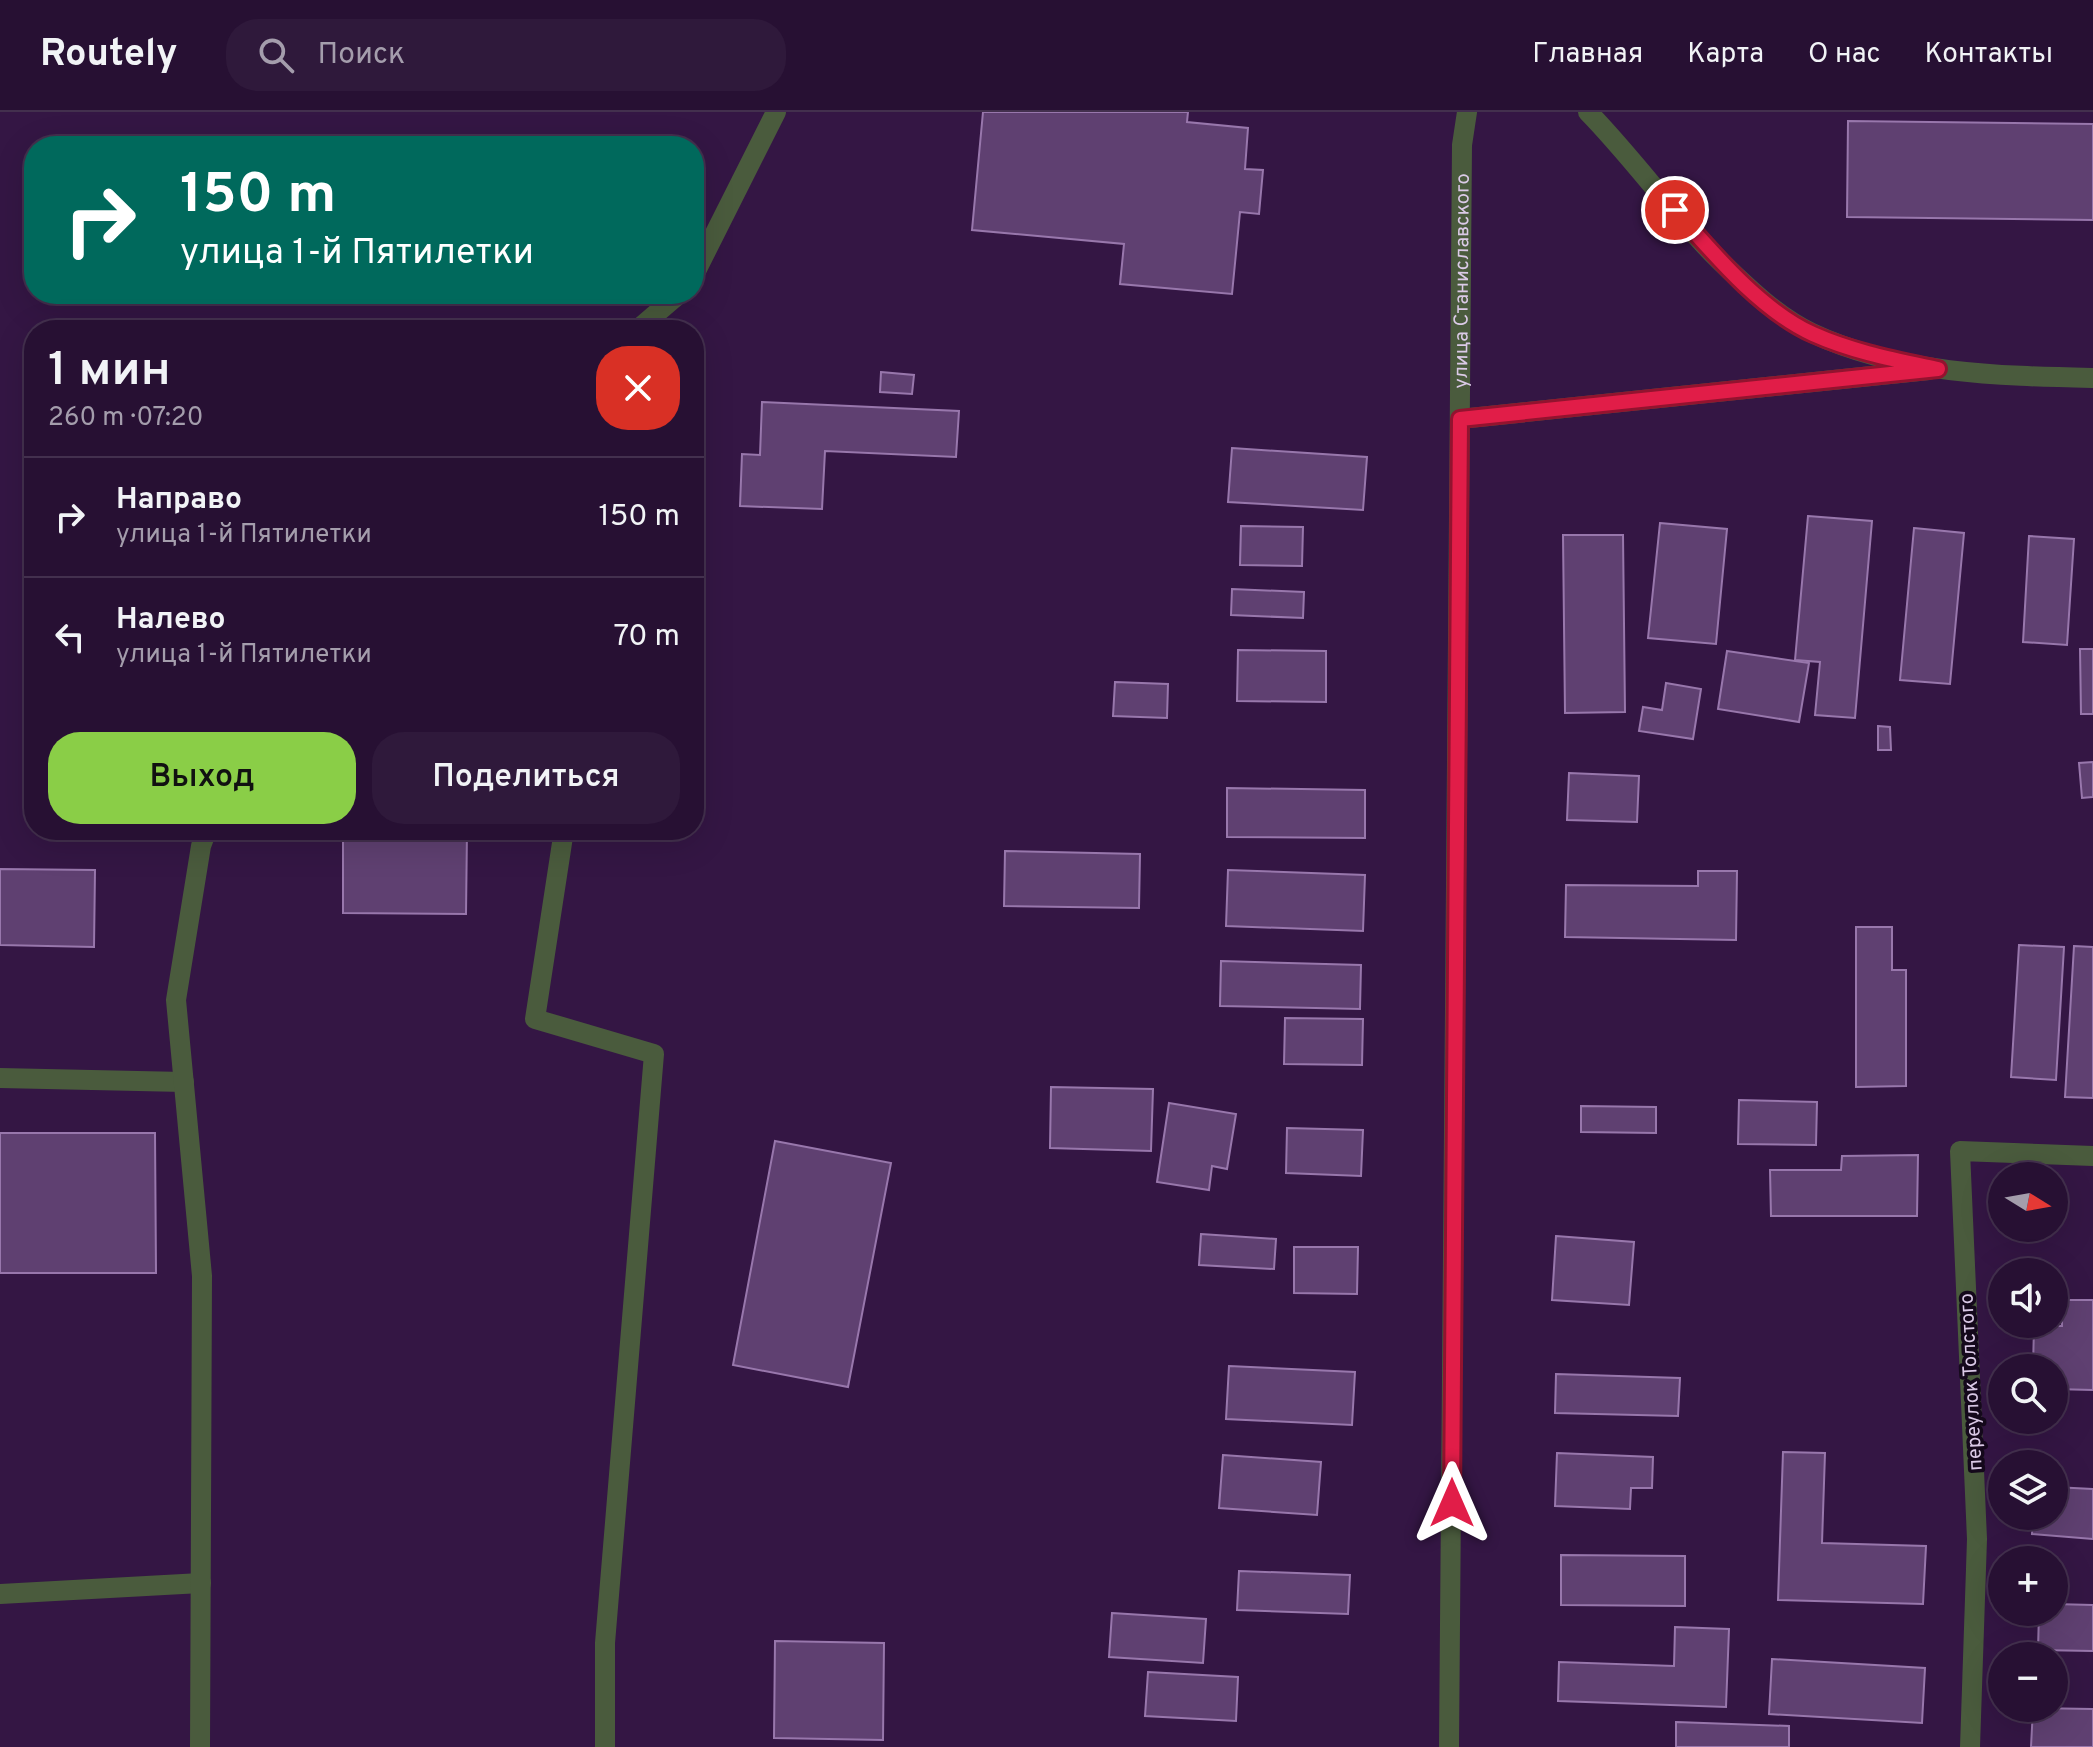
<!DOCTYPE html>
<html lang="ru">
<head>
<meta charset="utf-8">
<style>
  :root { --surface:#271033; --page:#2f193b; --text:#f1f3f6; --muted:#a49dac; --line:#43304e; --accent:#8ace47 }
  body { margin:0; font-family:Overpass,sans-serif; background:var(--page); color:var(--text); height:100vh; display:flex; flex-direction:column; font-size:30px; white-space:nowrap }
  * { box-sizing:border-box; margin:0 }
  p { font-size:26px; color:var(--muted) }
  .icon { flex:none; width:44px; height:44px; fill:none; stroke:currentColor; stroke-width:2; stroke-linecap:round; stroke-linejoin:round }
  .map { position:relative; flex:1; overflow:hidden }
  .panel { position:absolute; left:24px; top:208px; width:680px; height:520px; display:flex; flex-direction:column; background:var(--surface); border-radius:32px; box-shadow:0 8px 32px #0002,0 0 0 2px var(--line) }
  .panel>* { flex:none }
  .hud { position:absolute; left:24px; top:24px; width:680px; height:168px; border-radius:32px; box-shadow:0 8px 32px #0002,0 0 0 2px var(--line); background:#00695c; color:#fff; overflow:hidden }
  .needle { width:52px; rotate:101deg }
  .tools { position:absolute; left:1988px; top:1050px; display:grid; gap:16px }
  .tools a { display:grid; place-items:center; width:80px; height:80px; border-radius:50%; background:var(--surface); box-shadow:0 8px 32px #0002,0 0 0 2px var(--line); font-size:40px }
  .pin { position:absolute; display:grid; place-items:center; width:68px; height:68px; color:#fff; margin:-34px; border:4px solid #fff; border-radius:50%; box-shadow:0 2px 8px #0007 }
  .me { position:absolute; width:88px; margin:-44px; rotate:0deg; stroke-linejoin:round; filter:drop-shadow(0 0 6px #0008) }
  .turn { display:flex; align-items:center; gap:28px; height:168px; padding:0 24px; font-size:36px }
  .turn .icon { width:104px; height:104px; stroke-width:2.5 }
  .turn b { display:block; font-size:56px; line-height:68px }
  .round { display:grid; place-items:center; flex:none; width:84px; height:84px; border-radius:32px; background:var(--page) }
  .head { display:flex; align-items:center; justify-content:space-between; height:136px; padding:0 24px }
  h1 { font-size:48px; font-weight:600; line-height:60px }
  .primary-button { display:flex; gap:16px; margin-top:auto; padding:16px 24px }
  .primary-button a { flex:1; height:92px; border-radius:32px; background:var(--accent); color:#111; font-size:32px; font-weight:600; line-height:92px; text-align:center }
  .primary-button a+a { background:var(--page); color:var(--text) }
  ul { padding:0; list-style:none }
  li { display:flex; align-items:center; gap:24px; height:120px; padding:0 24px; border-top:2px solid var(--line) }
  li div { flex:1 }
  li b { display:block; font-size:30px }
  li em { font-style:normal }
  header { display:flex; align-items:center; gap:48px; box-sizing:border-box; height:112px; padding:0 40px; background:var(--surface); border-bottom:2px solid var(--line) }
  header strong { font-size:38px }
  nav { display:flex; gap:44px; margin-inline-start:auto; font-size:28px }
  .search { width:560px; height:72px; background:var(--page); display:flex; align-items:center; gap:20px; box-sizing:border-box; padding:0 28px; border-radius:32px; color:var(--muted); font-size:30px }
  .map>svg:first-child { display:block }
  .building { fill:#5f4071; stroke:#9877ac; stroke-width:2 }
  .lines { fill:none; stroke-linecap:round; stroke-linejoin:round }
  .service { stroke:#4a5b3d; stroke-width:20 }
  .minor { stroke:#4a5b3d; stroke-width:20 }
  .tertiary { stroke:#4a5b3d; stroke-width:20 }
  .route-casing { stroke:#92132f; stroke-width:20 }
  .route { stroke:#e11d48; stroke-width:14 }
  .labels { text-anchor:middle; stroke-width:7; stroke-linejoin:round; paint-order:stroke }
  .street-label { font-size:20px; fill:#dbcae7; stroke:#15091c }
</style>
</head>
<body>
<header>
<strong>Routely</strong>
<div class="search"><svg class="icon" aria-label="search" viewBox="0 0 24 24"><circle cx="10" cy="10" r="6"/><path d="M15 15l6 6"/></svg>Поиск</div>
<nav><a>Главная</a><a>Карта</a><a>О нас</a><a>Контакты</a></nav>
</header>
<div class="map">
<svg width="2093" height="1635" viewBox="0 0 2093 1635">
  <rect width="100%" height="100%" fill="#341644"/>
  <!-- building -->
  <g class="building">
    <path d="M 983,0 L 1188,0 L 1187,10 L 1248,16 L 1245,57 L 1263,58 L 1259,102 L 1240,100 L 1232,182 L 1120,172 L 1124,132 L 972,118 Z"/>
    <path d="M 1848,9 L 2093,12 L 2093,108 L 1847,105 Z"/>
    <path d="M 881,260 L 914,263 L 912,282 L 880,280 Z"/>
    <path d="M 762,290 L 959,299 L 956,345 L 825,339 L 822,397 L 740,394 L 742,342 L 760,343 Z"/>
    <path d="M 1232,336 L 1367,345 L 1363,398 L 1228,390 Z"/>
    <path d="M 1808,404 L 1872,409 L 1855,606 L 1815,603 L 1820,550 L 1795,548 Z"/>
    <path d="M 1660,411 L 1727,417 L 1716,532 L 1648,526 Z"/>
    <path d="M 1241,414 L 1303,415 L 1302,454 L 1240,453 Z"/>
    <path d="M 1914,416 L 1964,421 L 1950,572 L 1900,568 Z"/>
    <path d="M 1563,423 L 1623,423 L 1625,600 L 1565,601 Z"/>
    <path d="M 2029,424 L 2074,427 L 2067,533 L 2023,530 Z"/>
    <path d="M 1232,477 L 1304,480 L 1303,506 L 1231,503 Z"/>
    <path d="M 2080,537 L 2093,537 L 2093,602 L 2081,602 Z"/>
    <path d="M 1238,538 L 1326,539 L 1326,590 L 1237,589 Z"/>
    <path d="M 1727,539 L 1809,551 L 1799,610 L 1718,597 Z"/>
    <path d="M 1115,570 L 1168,572 L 1167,606 L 1113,604 Z"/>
    <path d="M 1666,571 L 1701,577 L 1693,627 L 1639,619 L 1643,595 L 1662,598 Z"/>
    <path d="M 1878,614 L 1890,615 L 1891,638 L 1878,638 Z"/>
    <path d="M 2093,650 L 2093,685 L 2082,686 L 2079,651 Z"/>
    <path d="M 1569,661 L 1639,664 L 1637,710 L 1567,708 Z"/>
    <path d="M 1227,676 L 1365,678 L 1365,726 L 1227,725 Z"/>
    <path d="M 343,718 L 467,718 L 466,802 L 343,801 Z"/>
    <path d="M 1005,739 L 1140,742 L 1139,796 L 1004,794 Z"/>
    <path d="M 0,757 L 95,758 L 94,835 L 0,833 Z"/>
    <path d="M 1228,758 L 1365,763 L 1363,819 L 1226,814 Z"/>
    <path d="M 1698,759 L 1737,759 L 1736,828 L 1565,825 L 1566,773 L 1698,774 Z"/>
    <path d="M 1856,815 L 1892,815 L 1892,858 L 1906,858 L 1906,974 L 1856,975 Z"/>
    <path d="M 2019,833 L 2064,835 L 2056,968 L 2011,965 Z"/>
    <path d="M 2074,834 L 2093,835 L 2093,986 L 2065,985 Z"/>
    <path d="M 1221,849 L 1361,853 L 1360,897 L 1220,894 Z"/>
    <path d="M 1285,906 L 1363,907 L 1362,953 L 1284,952 Z"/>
    <path d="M 1051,975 L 1153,977 L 1151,1039 L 1050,1036 Z"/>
    <path d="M 1739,988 L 1817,990 L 1816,1033 L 1738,1032 Z"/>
    <path d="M 1169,991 L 1236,1002 L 1227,1057 L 1212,1054 L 1209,1078 L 1157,1070 Z"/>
    <path d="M 1581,994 L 1656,995 L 1656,1021 L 1581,1020 Z"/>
    <path d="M 1287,1016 L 1363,1018 L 1361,1064 L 1286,1061 Z"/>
    <path d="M 0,1021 L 155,1021 L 156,1161 L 0,1161 Z"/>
    <path d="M 775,1029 L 891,1051 L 848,1275 L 733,1253 Z"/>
    <path d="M 1918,1043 L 1917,1104 L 1771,1104 L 1770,1058 L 1841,1058 L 1842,1044 Z"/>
    <path d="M 1201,1122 L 1276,1127 L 1274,1157 L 1199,1153 Z"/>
    <path d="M 1556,1124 L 1634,1130 L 1629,1193 L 1552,1188 Z"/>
    <path d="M 1294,1135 L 1358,1135 L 1357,1182 L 1294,1181 Z"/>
    <path d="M 2062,1188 L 2093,1188 L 2093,1278 L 2054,1277 L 2054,1256 L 2033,1256 L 2034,1214 L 2062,1214 Z"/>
    <path d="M 1229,1254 L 1355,1260 L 1352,1313 L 1226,1307 Z"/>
    <path d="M 1556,1262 L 1680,1266 L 1678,1304 L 1555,1301 Z"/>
    <path d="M 1783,1340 L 1825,1341 L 1822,1431 L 1926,1434 L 1923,1492 L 1778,1488 Z"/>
    <path d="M 1557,1341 L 1653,1345 L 1652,1376 L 1631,1376 L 1630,1397 L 1555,1394 Z"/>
    <path d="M 1223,1343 L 1321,1350 L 1317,1403 L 1219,1396 Z"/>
    <path d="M 2054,1375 L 2093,1377 L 2093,1427 L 2032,1422 L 2033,1404 L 2054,1404 Z"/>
    <path d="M 1561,1443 L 1685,1444 L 1685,1494 L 1561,1493 Z"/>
    <path d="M 1239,1459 L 1350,1463 L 1348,1502 L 1237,1498 Z"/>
    <path d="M 2054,1492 L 2093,1493 L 2093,1539 L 2038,1538 L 2039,1500 L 2054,1500 Z"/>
    <path d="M 1112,1501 L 1206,1507 L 1203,1551 L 1109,1545 Z"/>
    <path d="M 1675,1515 L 1729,1517 L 1726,1595 L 1558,1589 L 1559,1550 L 1674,1554 Z"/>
    <path d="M 775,1529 L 884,1531 L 883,1628 L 774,1626 Z"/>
    <path d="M 1772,1547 L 1925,1556 L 1922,1611 L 1769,1602 Z"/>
    <path d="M 1148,1560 L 1238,1565 L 1236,1609 L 1145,1604 Z"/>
    <path d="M 2033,1596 L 2093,1597 L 2093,1635 L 2031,1635 Z"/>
    <path d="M 1676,1610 L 1789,1614 L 1789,1635 L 1676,1635 Z"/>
  </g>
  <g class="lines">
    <!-- service -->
    <g class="service">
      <path d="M 564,718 L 535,907 L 654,942 L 605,1531 L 605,1635"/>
      <path d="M 0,966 L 184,970"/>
      <path d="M 0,1482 L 201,1471"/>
    </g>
    <!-- minor -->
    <g class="minor">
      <path d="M 694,163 L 776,0"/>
      <path d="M 637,218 L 679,182"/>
      <path d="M 1460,307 L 1929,258"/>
      <path d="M 200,1635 L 202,1164 L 176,888 L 201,734 L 207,718"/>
      <path id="s1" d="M 1449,1635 L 1462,33 L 1467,0"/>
      <path d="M 1970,1635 L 1977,1427 L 1960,1039 L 2093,1044"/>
    </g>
    <!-- tertiary -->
    <path class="tertiary" d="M 1588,0 C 1633,46 1671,100 1717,146 C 1745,173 1776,204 1812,221 C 1899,262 1999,264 2093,266"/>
  </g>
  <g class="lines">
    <!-- route casing -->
    <g class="route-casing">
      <path id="route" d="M 1452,1391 L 1460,307 L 1938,257 C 1896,248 1853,240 1813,222 C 1760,198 1713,141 1675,98"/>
    </g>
    <!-- route -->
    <use href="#route" class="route"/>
  </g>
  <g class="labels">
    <!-- street labels -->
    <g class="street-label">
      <text dy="7" stroke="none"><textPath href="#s1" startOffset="1466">улица Станиславского</textPath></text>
      <text transform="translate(1970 1270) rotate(-93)" y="7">переулок Толстого</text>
    </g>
  </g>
</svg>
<div class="tools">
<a><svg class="needle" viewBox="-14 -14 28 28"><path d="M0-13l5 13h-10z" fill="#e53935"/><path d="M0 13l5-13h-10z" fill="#a49dac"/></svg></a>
<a><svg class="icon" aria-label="sound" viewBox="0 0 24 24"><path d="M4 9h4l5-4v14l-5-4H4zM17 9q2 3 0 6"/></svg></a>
<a><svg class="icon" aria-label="search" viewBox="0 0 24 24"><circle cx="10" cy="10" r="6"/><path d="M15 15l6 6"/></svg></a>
<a><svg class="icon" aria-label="layers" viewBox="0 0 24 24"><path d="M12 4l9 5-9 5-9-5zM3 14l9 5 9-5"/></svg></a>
<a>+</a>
<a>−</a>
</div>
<div class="pin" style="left:1675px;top:98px;background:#d93025"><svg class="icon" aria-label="arrive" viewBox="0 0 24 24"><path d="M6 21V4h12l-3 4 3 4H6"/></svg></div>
<svg class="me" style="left:1452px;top:1391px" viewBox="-20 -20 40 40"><path d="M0-17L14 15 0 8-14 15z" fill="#e11d48" stroke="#fff" stroke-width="4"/></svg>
<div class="hud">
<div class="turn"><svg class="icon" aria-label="right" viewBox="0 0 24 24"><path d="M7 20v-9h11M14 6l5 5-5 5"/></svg><div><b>150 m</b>улица 1-й Пятилетки</div></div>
</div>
<section class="panel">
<div class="head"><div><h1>1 мин</h1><p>260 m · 07:20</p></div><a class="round" style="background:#d93025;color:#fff"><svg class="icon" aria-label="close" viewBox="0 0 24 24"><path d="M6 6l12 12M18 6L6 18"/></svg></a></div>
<ul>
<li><svg class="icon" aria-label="right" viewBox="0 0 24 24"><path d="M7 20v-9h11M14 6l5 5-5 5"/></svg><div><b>Направо</b><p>улица 1-й Пятилетки</p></div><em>150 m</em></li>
<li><svg class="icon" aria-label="left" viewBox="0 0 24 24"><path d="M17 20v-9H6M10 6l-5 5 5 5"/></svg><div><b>Налево</b><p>улица 1-й Пятилетки</p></div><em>70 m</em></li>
</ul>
<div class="primary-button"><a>Выход</a><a>Поделиться</a></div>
</section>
</div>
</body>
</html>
